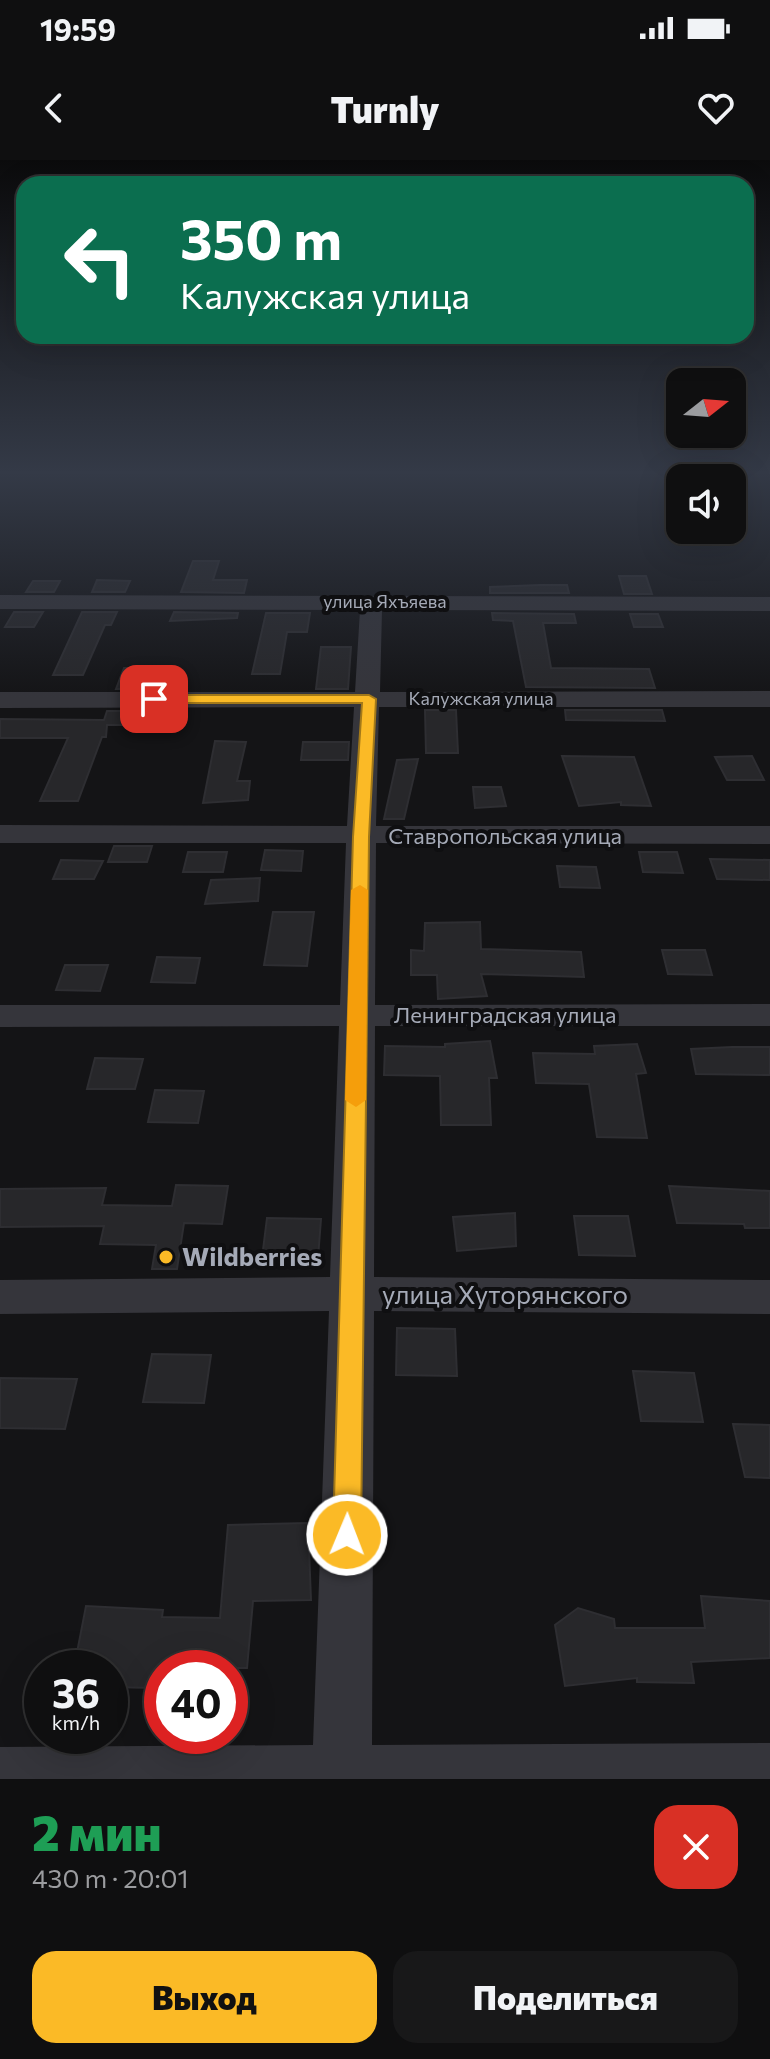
<!DOCTYPE html>
<html lang="ru">
<head>
<meta charset="utf-8">
<style>
  :root { --surface:#0f0f10; --page:#181819; --text:#f1f3f6; --muted:#9b9c9f; --line:#2f2f30; --accent:#fbba26 }
  body { margin:0; font-family:Commissioner,sans-serif; background:var(--page); color:var(--text); height:100vh; display:flex; flex-direction:column; font-size:30px; white-space:nowrap }
  * { box-sizing:border-box; margin:0 }
  p { font-size:26px; color:var(--muted) }
  .icon { flex:none; width:44px; height:44px; fill:none; stroke:currentColor; stroke-width:2; stroke-linecap:round; stroke-linejoin:round }
  .map { position:relative; height:1619px; overflow:hidden }
  .panel { display:flex; flex-direction:column; background:var(--surface); flex:1 }
  .panel>* { flex:none }
  .top-card { position:absolute; left:16px; top:16px; width:738px; height:168px; border-radius:24px; box-shadow:0 8px 32px #0002,0 0 0 2px var(--line); background:#0b6e4f; color:#fff; overflow:hidden }
  .needle { width:52px; rotate:73deg }
  .controls { position:absolute; left:666px; top:208px; display:grid; gap:16px }
  .controls a { display:grid; place-items:center; width:80px; height:80px; border-radius:16px; background:var(--surface); box-shadow:0 8px 32px #0002,0 0 0 2px var(--line); font-size:40px }
  .speed { position:absolute; left:24px; top:1490px; display:flex; gap:16px; font-size:40px; font-weight:700; text-align:center }
  .speed>* { display:grid; place-content:center; width:104px; height:104px; border-radius:50%; background:var(--surface); box-shadow:0 8px 32px #0002,0 0 0 2px var(--line); line-height:1 }
  .speed small { font-size:20px; font-weight:400 }
  .speed .limit { border:12px solid #d22; background:#fff; color:#111 }
  .pin { position:absolute; display:grid; place-items:center; width:68px; height:68px; color:#fff; margin:-34px; border-radius:16px; box-shadow:0 4px 12px #0006 }
  .me { position:absolute; width:88px; margin:-44px; rotate:1deg; stroke-linejoin:round; filter:drop-shadow(0 0 6px #0008) }
  .turn { display:flex; align-items:center; gap:28px; height:168px; padding:0 32px; font-size:36px }
  .turn .icon { width:104px; height:104px; stroke-width:2.5 }
  .turn b { display:block; font-size:56px; line-height:68px }
  .round { display:grid; place-items:center; flex:none; width:84px; height:84px; border-radius:24px; background:var(--page) }
  .head { display:flex; align-items:center; justify-content:space-between; height:136px; padding:0 32px }
  h1 { font-size:48px; font-weight:800; line-height:60px; color:#1e9e55 }
  .cta { display:flex; gap:16px; margin-top:auto; padding:16px 32px }
  .cta a { flex:1; height:92px; border-radius:24px; background:var(--accent); color:#111; font-size:32px; font-weight:800; line-height:92px; text-align:center }
  .cta a+a { background:var(--page); color:var(--text) }
  .status { display:flex; justify-content:space-between; align-items:center; height:56px; padding:0 40px; background:var(--surface); direction:ltr }
  .status svg { height:22px; fill:currentColor }
  header { display:flex; justify-content:space-between; align-items:center; height:104px; padding:0 32px; background:var(--surface); font-size:36px; font-weight:800 }
  .map>svg:first-child { display:block }
  .building { fill:#27272a; stroke:#2e2e32; stroke-width:2 }
  .lines { fill:none; stroke-linecap:round; stroke-linejoin:round }
  .minor { fill:#35353b; fill-rule:evenodd }
  .route { fill:#fbba26; stroke:#a37919; stroke-width:2 }
  .slow { fill:#f59e0b }
  .poi-dot { fill:#fbba26; stroke:#0f0f11; stroke-width:3 }
  .labels { text-anchor:middle; stroke-width:8; stroke-linejoin:round; paint-order:stroke }
  .far-street-label { font-size:18px; fill:#a5aab7; stroke:#0f0f11 }
  .street-label { font-size:22px; fill:#a5aab7; stroke:#0f0f11 }
  .near-poi-label { font-size:26px; font-weight:bold; fill:#a5aab7; stroke:#0f0f11; text-anchor:start }
  .near-street-label { font-size:26px; fill:#a5aab7; stroke:#0f0f11 }
</style>
</head>
<body>
<div class="status"><b>19:59</b><svg viewBox="0 0 49 12"><path d="M0 12V9h3v3zM5 12V6h3v6zM10 12V3h3v9zM15 12V0h3v12zM26 1h20v11H26zM47 4h2v5h-2z"/></svg></div>
<header><svg class="icon" aria-label="back" viewBox="0 0 24 24"><path d="M15 5l-7 7 7 7"/></svg>Turnly<svg class="icon" aria-label="heart" viewBox="0 0 24 24"><path d="M12 20l-8-8c-3-5 5-10 8-4 3-6 11-1 8 4z"/></svg></header>
<div class="map">
<svg width="770" height="1619" viewBox="0 0 770 1619">
  <rect width="100%" height="100%" fill="#141416"/>
  <!-- building -->
  <g class="building">
    <path d="M 193,401 L 219,401 L 213,420 L 247,420 L 244,433 L 181,432 Z"/>
    <path d="M 619,416 L 646,416 L 652,434 L 624,434 Z"/>
    <path d="M 97,420 L 130,421 L 125,432 L 92,432 Z"/>
    <path d="M 33,421 L 60,421 L 54,432 L 26,432 Z"/>
    <path d="M 540,425 L 567,425 L 569,433 L 490,433 L 490,427 Z"/>
    <path d="M 14,452 L 43,452 L 34,467 L 5,467 Z"/>
    <path d="M 82,452 L 117,452 L 111,465 L 105,465 L 83,515 L 53,515 Z"/>
    <path d="M 174,452 L 238,453 L 237,458 L 170,461 Z"/>
    <path d="M 266,453 L 310,453 L 307,472 L 287,472 L 280,514 L 252,514 Z"/>
    <path d="M 492,453 L 574,454 L 576,463 L 543,463 L 551,508 L 649,509 L 655,528 L 526,527 L 513,461 L 493,460 Z"/>
    <path d="M 630,454 L 658,454 L 663,467 L 634,467 Z"/>
    <path d="M 321,487 L 351,487 L 348,529 L 316,529 Z"/>
    <path d="M 124,508 L 155,508 L 148,529 L 116,529 Z"/>
    <path d="M 425,550 L 456,550 L 458,593 L 426,593 Z"/>
    <path d="M 565,550 L 662,550 L 665,561 L 566,560 Z"/>
    <path d="M 107,551 L 140,551 L 135,565 L 107,565 L 106,577 L 102,577 L 78,641 L 40,641 L 68,578 L 0,578 L 0,559 L 104,560 Z"/>
    <path d="M 215,581 L 246,582 L 237,621 L 250,621 L 248,640 L 203,643 Z"/>
    <path d="M 303,582 L 349,582 L 348,600 L 301,600 Z"/>
    <path d="M 562,596 L 634,597 L 651,646 L 621,645 L 621,642 L 579,646 Z"/>
    <path d="M 752,596 L 764,620 L 727,620 L 715,597 Z"/>
    <path d="M 418,599 L 404,659 L 384,659 L 397,600 Z"/>
    <path d="M 473,627 L 501,627 L 506,646 L 475,648 Z"/>
    <path d="M 114,686 L 152,686 L 147,702 L 108,702 Z"/>
    <path d="M 265,690 L 303,691 L 301,711 L 261,710 Z"/>
    <path d="M 188,692 L 227,692 L 223,712 L 183,712 Z"/>
    <path d="M 639,692 L 677,692 L 683,713 L 643,712 Z"/>
    <path d="M 710,699 L 770,700 L 770,720 L 717,719 Z"/>
    <path d="M 61,700 L 103,701 L 94,719 L 53,719 Z"/>
    <path d="M 557,706 L 596,707 L 600,728 L 560,727 Z"/>
    <path d="M 260,718 L 258,741 L 205,744 L 211,720 Z"/>
    <path d="M 273,752 L 314,752 L 307,806 L 264,805 Z"/>
    <path d="M 480,762 L 481,789 L 581,792 L 584,817 L 481,814 L 487,836 L 438,839 L 437,815 L 411,815 L 411,790 L 424,791 L 425,763 Z"/>
    <path d="M 662,790 L 705,790 L 712,815 L 668,814 Z"/>
    <path d="M 157,797 L 200,798 L 195,823 L 151,822 Z"/>
    <path d="M 65,805 L 108,805 L 100,831 L 56,830 Z"/>
    <path d="M 490,881 L 497,918 L 489,918 L 491,965 L 441,965 L 440,916 L 384,915 L 385,886 L 445,887 L 445,884 Z"/>
    <path d="M 637,884 L 646,913 L 636,914 L 647,978 L 597,977 L 589,924 L 536,923 L 533,893 L 595,894 L 594,886 Z"/>
    <path d="M 732,887 L 770,887 L 770,915 L 696,914 L 691,889 Z"/>
    <path d="M 95,898 L 143,899 L 135,929 L 87,929 Z"/>
    <path d="M 155,930 L 204,931 L 198,963 L 148,962 Z"/>
    <path d="M 176,1025 L 228,1026 L 222,1064 L 184,1063 L 177,1109 L 152,1109 L 156,1085 L 100,1084 L 104,1066 L 0,1067 L 0,1029 L 106,1028 L 102,1045 L 172,1046 Z"/>
    <path d="M 669,1026 L 770,1031 L 770,1068 L 745,1068 L 744,1064 L 677,1063 Z"/>
    <path d="M 515,1053 L 516,1086 L 457,1091 L 453,1057 Z"/>
    <path d="M 574,1056 L 628,1056 L 635,1096 L 579,1095 Z"/>
    <path d="M 267,1058 L 321,1059 L 318,1098 L 262,1098 Z"/>
    <path d="M 397,1168 L 455,1169 L 457,1216 L 396,1215 Z"/>
    <path d="M 152,1194 L 211,1195 L 204,1243 L 143,1242 Z"/>
    <path d="M 633,1211 L 694,1213 L 703,1262 L 641,1261 Z"/>
    <path d="M 0,1218 L 77,1219 L 65,1269 L 0,1268 Z"/>
    <path d="M 733,1264 L 770,1265 L 770,1318 L 745,1317 Z"/>
    <path d="M 308,1363 L 311,1440 L 253,1441 L 247,1508 L 156,1508 L 154,1528 L 110,1527 L 110,1508 L 74,1508 L 86,1446 L 163,1450 L 162,1457 L 220,1458 L 228,1365 Z"/>
    <path d="M 701,1436 L 770,1441 L 770,1498 L 691,1502 L 694,1523 L 637,1522 L 637,1518 L 565,1526 L 555,1465 L 578,1448 L 614,1459 L 615,1468 L 705,1468 Z"/>
  </g>
  <g class="lines">
    <!-- minor -->
    <path class="minor" d="M 0,435 L 770,437 L 770,451 L 382,450 L 380,532 L 770,531 L 770,547 L 379,547 L 376,666 L 770,666 L 770,684 L 376,683 L 375,845 L 770,844 L 770,866 L 375,866 L 374,1117 L 770,1120 L 770,1154 L 374,1151 L 372,1585 L 770,1583 L 770,1619 L 0,1619 L 0,1587 L 313,1585 L 329,1151 L 0,1154 L 0,1120 L 330,1117 L 339,866 L 0,867 L 0,845 L 340,845 L 346,683 L 0,683 L 0,665 L 347,666 L 354,547 L 0,548 L 0,532 L 355,532 L 360,450 L 0,449 Z"/>
  </g>
  <!-- sky -->
  <linearGradient id="sky" x2="0" y2="1"><stop stop-color="#0b0b0c"/><stop offset="0.58" stop-color="#343a47"/><stop offset="1" stop-color="#343a47" stop-opacity="0"/></linearGradient>
  <rect width="770" height="539" fill="url(#sky)"/>
  <!-- route -->
  <path class="route" d="M 369,535 L 376,539 L 369,677 L 361,1375 L 357,1384 L 347,1388 L 337,1384 L 333,1375 L 353,677 L 362,543 L 154,543 L 147,539 L 154,535 Z"/>
  <!-- slow -->
  <path class="slow" d="M 360,725 L 368,730 L 366,940 L 356,947 L 345,940 L 351,730 Z"/>
  <!-- markers -->
  <circle class="poi-dot" cx="166" cy="1097" r="8"/>
  <g class="labels">
    <!-- far-street labels -->
    <g class="far-street-label">
      <text x="385" y="448">улица Яхъяева</text>
      <text x="481" y="545">Калужская улица</text>
    </g>
    <!-- street labels -->
    <g class="street-label">
      <text x="505" y="684">Ставропольская улица</text>
      <text x="505" y="863">Ленинградская улица</text>
    </g>
    <!-- near-poi labels -->
    <g class="near-poi-label">
      <text x="182" y="1106">Wildberries</text>
    </g>
    <!-- near-street labels -->
    <g class="near-street-label">
      <text x="505" y="1144">улица Хуторянского</text>
    </g>
  </g>
</svg>
<div class="controls">
<a><svg class="needle" viewBox="-14 -14 28 28"><path d="M0-13l5 13h-10z" fill="#e53935"/><path d="M0 13l5-13h-10z" fill="#9b9c9f"/></svg></a>
<a><svg class="icon" aria-label="sound" viewBox="0 0 24 24"><path d="M4 9h4l5-4v14l-5-4H4zM17 9q2 3 0 6"/></svg></a>
</div>
<div class="speed"><div>36<small>km/h</small></div><div class="limit">40</div></div>
<div class="pin" style="left:154px;top:539px;background:#d93025"><svg class="icon" aria-label="arrive" viewBox="0 0 24 24"><path d="M6 21V4h12l-3 4 3 4H6"/></svg></div>
<svg class="me" style="left:347px;top:1375px" viewBox="-20 -20 40 40"><circle r="17" fill="#fbba26" stroke="#fff" stroke-width="3"/><path d="M0-11L8 9 0 5-8 9z" fill="#fff"/></svg>
<div class="top-card">
<div class="turn"><svg class="icon" aria-label="left" viewBox="0 0 24 24"><path d="M17 20v-9H6M10 6l-5 5 5 5"/></svg><div><b>350 m</b>Калужская улица</div></div>
</div>
</div>
<section class="panel">
<div class="head"><div><h1>2 мин</h1><p>430 m · 20:01</p></div><a class="round" style="background:#d93025;color:#fff"><svg class="icon" aria-label="close" viewBox="0 0 24 24"><path d="M6 6l12 12M18 6L6 18"/></svg></a></div>
<div class="cta"><a>Выход</a><a>Поделиться</a></div>
</section>
</body>
</html>
